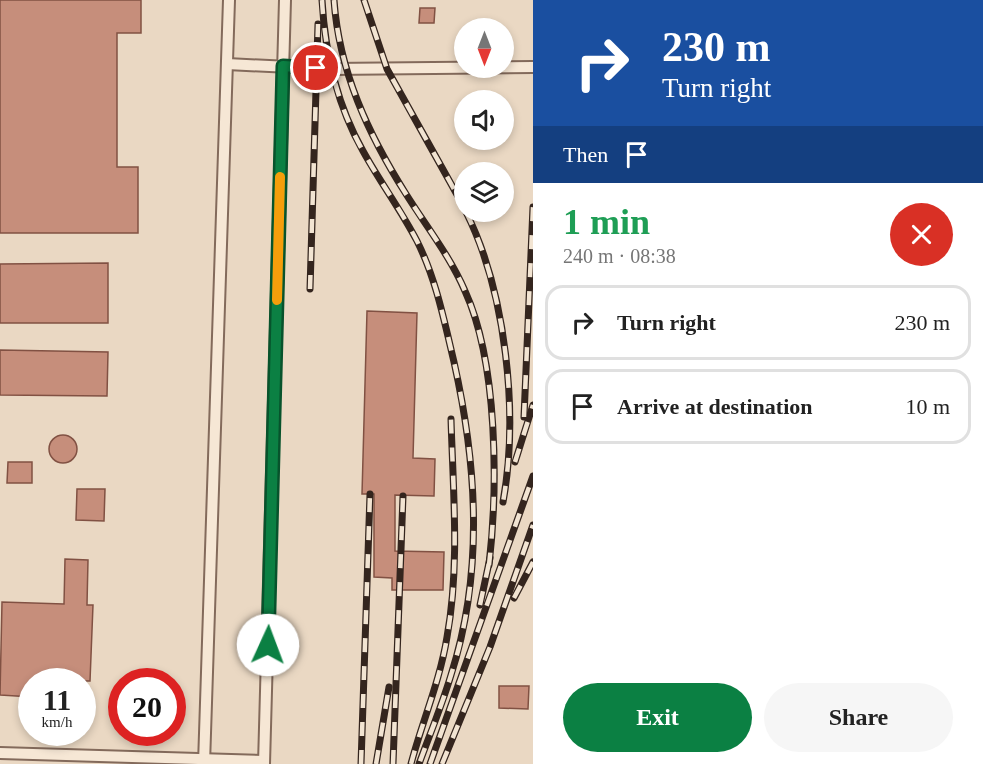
<!DOCTYPE html>
<html lang="en">
<head>
<meta charset="utf-8">
<style>
  :root { --surface:#fff; --page:#f6f6f6; --text:#222; --muted:#767676; --line:#e0e0e0; --accent:#0b8043 }
  body { margin:0; font-family:Georgia,serif; background:var(--page); color:var(--text); height:100vh; display:flex; flex-direction:column; font-size:22px; white-space:nowrap }
  * { box-sizing:border-box; margin:0 }
  p { font-size:20px; color:var(--muted) }
  .icon { flex:none; width:33px; height:33px; fill:none; stroke:currentColor; stroke-width:2; stroke-linecap:round; stroke-linejoin:round }
  .map { position:relative; flex:1; overflow:hidden }
  .sheet { display:flex; flex-direction:column; background:var(--surface); width:450px }
  .sheet>* { flex:none }
  .top-card { background:#1a4fa0; color:#fff; overflow:hidden }
  .needle { width:39px; rotate:180deg }
  .controls { position:absolute; left:454px; top:18px; display:grid; gap:12px }
  .controls a { display:grid; place-items:center; width:60px; height:60px; border-radius:50%; background:var(--surface); box-shadow:0 3px 9px #0003; font-size:30px }
  .speed { position:absolute; left:18px; top:668px; display:flex; gap:12px; font-size:30px; font-weight:700; text-align:center }
  .speed>* { display:grid; place-content:center; width:78px; height:78px; border-radius:50%; background:var(--surface); box-shadow:0 3px 9px #0003; line-height:1 }
  .speed small { font-size:15px; font-weight:400 }
  .speed .limit { border:9px solid #d22; background:#fff; color:#111 }
  .pin { position:absolute; display:grid; place-items:center; width:51px; height:51px; color:#fff; margin:-26px; border:3px solid #fff; border-radius:50%; box-shadow:0 2px 6px #0007 }
  .me { position:absolute; width:66px; margin:-33px; rotate:2deg; stroke-linejoin:round; filter:drop-shadow(0 0 4px #0008) }
  .turn { display:flex; align-items:center; gap:21px; height:126px; padding:0 30px; font-size:27px }
  .turn .icon { width:78px; height:78px; stroke-width:2.5 }
  .turn b { display:block; font-size:42px; line-height:51px }
  .then { display:flex; align-items:center; height:57px; padding:0 30px; background:#0003; gap:12px; font-size:22px }
  .round { display:grid; place-items:center; flex:none; width:63px; height:63px; border-radius:32px; background:var(--page) }
  .overview { display:flex; align-items:center; justify-content:space-between; height:102px; padding:0 30px }
  h1 { font-size:36px; font-weight:600; line-height:45px; color:#1e9e55 }
  .button { display:flex; gap:12px; margin-top:auto; padding:12px 30px }
  .button a { flex:1; height:69px; border-radius:36px; background:var(--accent); color:#fff; font-size:24px; font-weight:600; line-height:69px; text-align:center }
  .button a+a { background:var(--page); color:var(--text) }
  ul { padding:0; list-style:none }
  li { display:flex; align-items:center; gap:18px; height:75px; margin:0 12px 9px; padding:0 18px; border:3px solid var(--line); border-radius:18px }
  li div { flex:1 }
  li b { display:block; font-size:22px }
  li em { font-style:normal }
  main { display:flex; flex:1; min-height:0 }
  .map>svg:first-child { display:block }
  .building { fill:#c68e7b; stroke:#815143; stroke-width:1.5 }
  .lines { fill:none; stroke-linecap:round; stroke-linejoin:round }
  .service-casing { stroke:#836a5b; stroke-width:14 }
  .service { stroke:#f6e7d5; stroke-width:10 }
  .rail-casing { stroke:#34251e; stroke-width:7 }
  .rail { stroke:#f2e4d2; stroke-width:4.5; stroke-dasharray:14; stroke-linecap:butt }
  .route-casing { stroke:#07532c; stroke-width:15 }
  .route { stroke:#0b8043; stroke-width:10 }
  .slow { stroke:#f59e0b; stroke-width:10 }
</style>
</head>
<body>
<main>
<div class="map">
<svg width="533" height="764" viewBox="0 0 533 764">
  <rect width="100%" height="100%" fill="#ead8c3"/>
  <!-- building -->
  <g class="building">
    <path d="M 0,0 L 141,0 L 141,33 L 117,33 L 117,167 L 138,167 L 138,233 L 0,233 Z"/>
    <path d="M 420,8 L 435,8 L 434,23 L 419,23 Z"/>
    <path d="M 108,263 L 108,323 L 0,323 L 0,264 Z"/>
    <path d="M 367,311 L 417,313 L 413,458 L 435,459 L 434,496 L 395,495 L 395,551 L 444,552 L 443,590 L 392,590 L 392,578 L 374,577 L 374,494 L 362,494 Z"/>
    <path d="M 0,350 L 108,352 L 107,396 L 0,395 Z"/>
    <circle cx="63" cy="449" r="14"/>
    <path d="M 8,462 L 32,462 L 32,483 L 7,483 Z"/>
    <path d="M 77,489 L 105,489 L 104,521 L 76,520 Z"/>
    <path d="M 65,559 L 88,560 L 87,605 L 93,605 L 90,681 L 32,681 L 32,697 L 0,695 L 2,602 L 64,604 Z"/>
    <path d="M 499,686 L 529,686 L 528,709 L 499,708 Z"/>
  </g>
  <g class="lines">
    <!-- service casing -->
    <g class="service-casing">
      <g id="service">
        <path d="M 227,64 L 331,69 L 533,67"/>
        <path d="M 0,753 L 264,761"/>
        <path d="M 204,764 L 229,0"/>
        <path d="M 264,764 L 285,0"/>
      </g>
    </g>
    <!-- service -->
    <use href="#service" class="service"/>
    <!-- rail casing -->
    <g class="rail-casing">
      <g id="rail">
        <path d="M 322,0 C 325,53 337,105 363,151 C 380,182 401,210 417,241 C 436,279 444,320 454,362 C 477,465 484,572 451,675 C 442,705 430,734 419,764"/>
        <path d="M 334,0 C 339,71 368,134 406,194 C 426,226 450,256 465,291 C 498,363 498,487 489,565"/>
        <path d="M 364,0 L 387,69 L 465,209"/>
        <path d="M 466,212 C 506,292 519,414 503,502"/>
        <path d="M 310,289 L 318,24"/>
        <path d="M 524,417 L 533,207"/>
        <path d="M 515,462 L 533,405"/>
        <path d="M 514,598 L 533,562"/>
        <path d="M 480,605 L 490,558"/>
        <path d="M 361,764 L 370,494"/>
        <path d="M 376,764 L 389,687"/>
        <path d="M 393,764 L 403,496"/>
        <path d="M 411,764 C 422,722 440,681 447,637 C 460,565 453,491 451,419"/>
        <path d="M 430,764 L 533,476"/>
        <path d="M 442,764 L 490,647 L 533,525"/>
      </g>
    </g>
    <!-- rail -->
    <use href="#rail" class="rail"/>
  </g>
  <g class="lines">
    <!-- route casing -->
    <g class="route-casing">
      <path id="route" d="M 268,645 L 283,66 L 316,68"/>
    </g>
    <!-- route -->
    <use href="#route" class="route"/>
    <!-- slow -->
    <path class="slow" d="M 277,300 L 280,177"/>
  </g>
</svg>
<div class="controls">
<a><svg class="needle" viewBox="-14 -14 28 28"><path d="M0-13l5 13h-10z" fill="#e53935"/><path d="M0 13l5-13h-10z" fill="#767676"/></svg></a>
<a><svg class="icon" aria-label="sound" viewBox="0 0 24 24"><path d="M4 9h4l5-4v14l-5-4H4zM17 9q2 3 0 6"/></svg></a>
<a><svg class="icon" aria-label="layers" viewBox="0 0 24 24"><path d="M12 4l9 5-9 5-9-5zM3 14l9 5 9-5"/></svg></a>
</div>
<div class="speed"><div>11<small>km/h</small></div><div class="limit">20</div></div>
<div class="pin" style="left:316px;top:68px;background:#d93025"><svg class="icon" aria-label="arrive" viewBox="0 0 24 24"><path d="M6 21V4h12l-3 4 3 4H6"/></svg></div>
<svg class="me" style="left:268px;top:645px" viewBox="-20 -20 40 40"><circle r="19" fill="#fff"/><path d="M0-13L10 11 0 6-10 11z" fill="#0b8043"/></svg>
</div>
<section class="sheet">
<div class="top-card">
<div class="turn"><svg class="icon" aria-label="right" viewBox="0 0 24 24"><path d="M7 20v-9h11M14 6l5 5-5 5"/></svg><div><b>230 m</b>Turn right</div></div>
<div class="then">Then<svg class="icon" aria-label="arrive" viewBox="0 0 24 24"><path d="M6 21V4h12l-3 4 3 4H6"/></svg></div>
</div>
<div class="overview"><div><h1>1 min</h1><p>240 m · 08:38</p></div><a class="round" style="background:#d93025;color:#fff"><svg class="icon" aria-label="close" viewBox="0 0 24 24"><path d="M6 6l12 12M18 6L6 18"/></svg></a></div>
<ul>
<li><svg class="icon" aria-label="right" viewBox="0 0 24 24"><path d="M7 20v-9h11M14 6l5 5-5 5"/></svg><div><b>Turn right</b></div><em>230 m</em></li>
<li><svg class="icon" aria-label="arrive" viewBox="0 0 24 24"><path d="M6 21V4h12l-3 4 3 4H6"/></svg><div><b>Arrive at destination</b></div><em>10 m</em></li>
</ul>
<div class="button"><a>Exit</a><a>Share</a></div>
</section>
</main>
</body>
</html>
